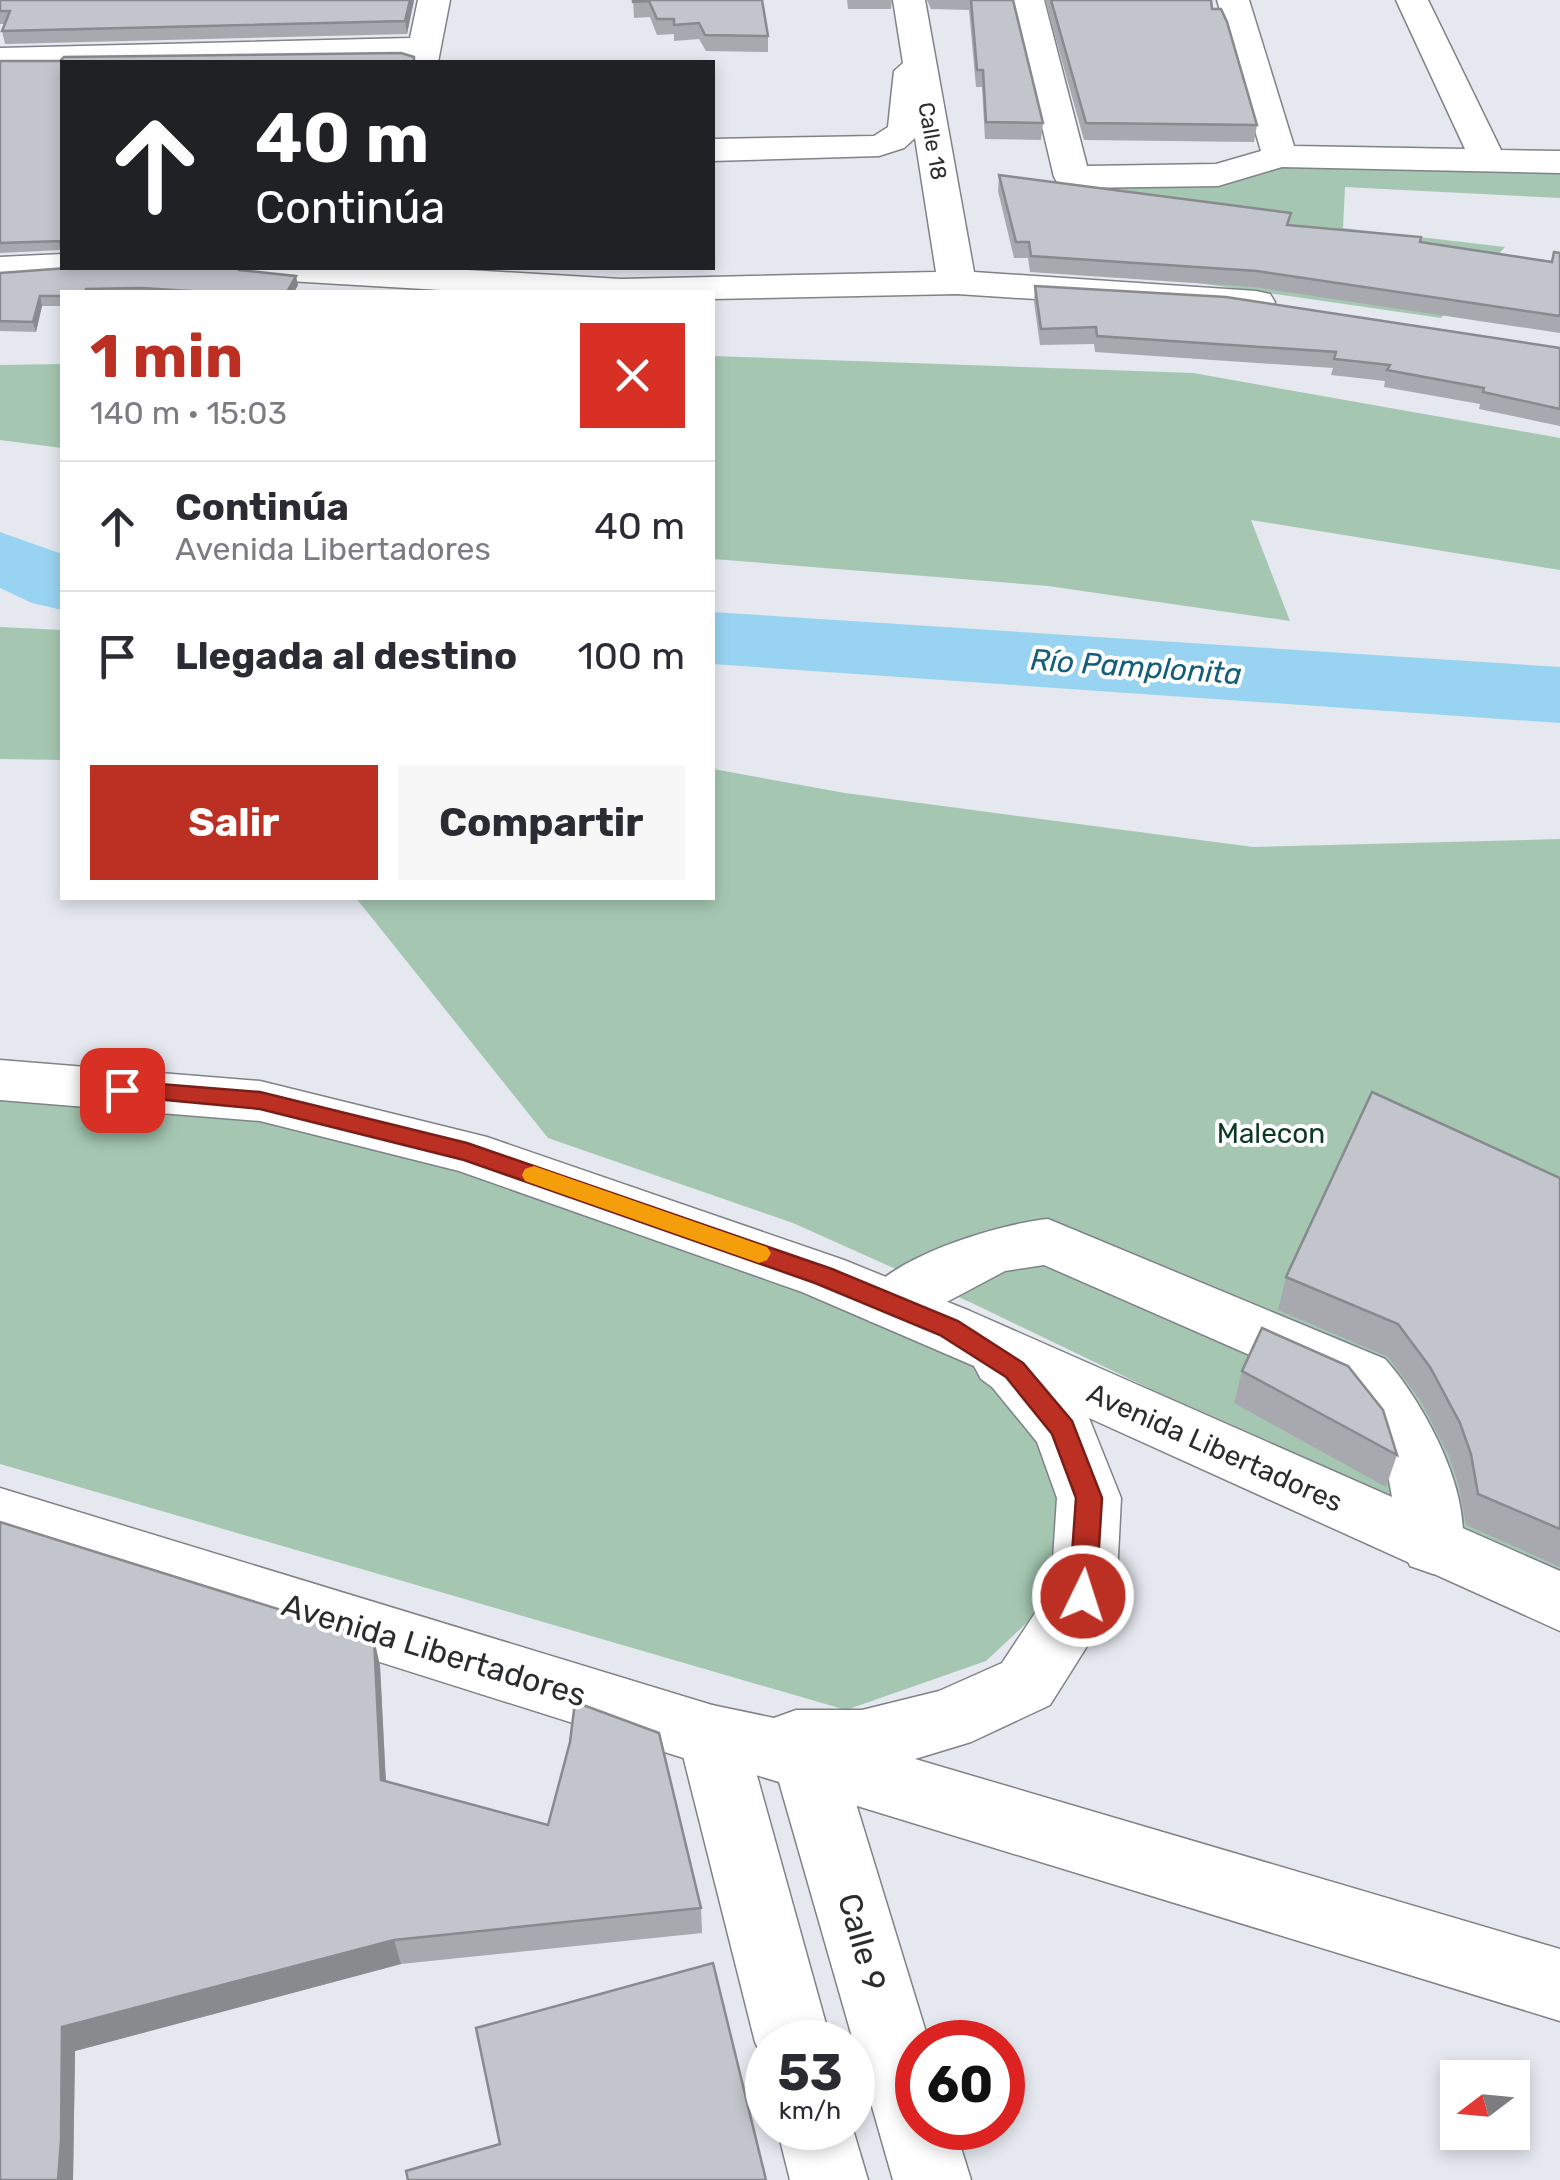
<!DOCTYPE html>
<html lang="es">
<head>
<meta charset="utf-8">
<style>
  :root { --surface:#fff; --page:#f7f7f7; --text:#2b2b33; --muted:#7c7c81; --line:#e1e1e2; --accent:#bc2f23 }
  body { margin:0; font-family:Rubik,sans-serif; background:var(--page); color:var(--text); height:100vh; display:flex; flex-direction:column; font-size:38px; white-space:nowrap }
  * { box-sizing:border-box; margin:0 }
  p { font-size:32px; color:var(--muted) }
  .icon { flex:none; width:55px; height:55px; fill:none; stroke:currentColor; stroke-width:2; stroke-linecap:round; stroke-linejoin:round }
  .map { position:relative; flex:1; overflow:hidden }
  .sheet { position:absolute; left:60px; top:290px; width:655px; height:610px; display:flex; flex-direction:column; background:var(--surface); border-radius:0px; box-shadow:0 5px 15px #0003 }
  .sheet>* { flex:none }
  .banner { position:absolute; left:60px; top:60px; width:655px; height:210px; border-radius:0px; box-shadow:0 5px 15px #0003; background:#202124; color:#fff; overflow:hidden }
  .needle { width:65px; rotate:254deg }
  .fabs { position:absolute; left:1440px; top:2060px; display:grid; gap:20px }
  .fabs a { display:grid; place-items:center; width:90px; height:90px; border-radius:0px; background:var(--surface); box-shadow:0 5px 15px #0003; font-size:50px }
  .speed { position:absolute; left:745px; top:2020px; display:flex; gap:20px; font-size:50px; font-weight:700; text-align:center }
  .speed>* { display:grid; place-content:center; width:130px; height:130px; border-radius:50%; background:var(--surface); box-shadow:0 5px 15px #0003; line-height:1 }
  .speed small { font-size:25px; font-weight:400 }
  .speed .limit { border:15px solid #d22; background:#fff; color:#111 }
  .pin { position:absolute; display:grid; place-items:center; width:85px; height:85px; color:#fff; margin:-42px; border-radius:20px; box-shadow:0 5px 15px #0006 }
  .me { position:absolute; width:110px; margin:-55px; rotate:4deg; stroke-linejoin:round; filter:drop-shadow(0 0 8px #0008) }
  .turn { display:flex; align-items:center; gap:35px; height:210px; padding:0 30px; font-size:45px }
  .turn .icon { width:130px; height:130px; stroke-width:2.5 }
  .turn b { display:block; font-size:70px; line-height:85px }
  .round { display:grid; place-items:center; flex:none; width:105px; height:105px; border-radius:0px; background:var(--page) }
  .overview { display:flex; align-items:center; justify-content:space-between; height:170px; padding:0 30px }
  h1 { font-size:60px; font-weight:700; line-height:75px; color:var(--accent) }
  .action { display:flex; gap:20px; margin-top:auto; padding:20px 30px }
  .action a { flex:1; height:115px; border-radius:0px; background:var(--accent); color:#fff; font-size:40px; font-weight:700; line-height:115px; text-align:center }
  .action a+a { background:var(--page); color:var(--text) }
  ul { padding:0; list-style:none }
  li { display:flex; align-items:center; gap:30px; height:130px; padding:0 30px; border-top:2px solid var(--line) }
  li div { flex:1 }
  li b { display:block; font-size:38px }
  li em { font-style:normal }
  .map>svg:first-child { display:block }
  .green { fill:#a5c7b2 }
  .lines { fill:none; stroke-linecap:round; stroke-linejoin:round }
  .river { fill:#98d4f1; fill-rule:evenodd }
  .minor-casing { stroke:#7f8288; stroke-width:3 }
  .major-casing { stroke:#7f8288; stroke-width:3 }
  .minor { fill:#fff; fill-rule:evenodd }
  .major { fill:#fff; fill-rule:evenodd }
  .wall { fill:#a7a9af }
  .shaded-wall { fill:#888a8e }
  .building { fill:#c2c5cb; stroke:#888a8e; stroke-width:2.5 }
  .route { fill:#bc2f23; stroke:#7a1f17; stroke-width:2.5 }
  .slow { fill:#f59e0b }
  .labels { text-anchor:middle; stroke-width:8; stroke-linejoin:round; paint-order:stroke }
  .far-street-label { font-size:22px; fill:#2b2c2e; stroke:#fff }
  .park-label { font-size:28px; fill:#0b3924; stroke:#fff }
  .street-label { font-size:28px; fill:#2b2c2e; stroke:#fff }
  .water-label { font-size:30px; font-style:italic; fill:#125e7b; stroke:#fff }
  .near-street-label { font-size:32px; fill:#2b2c2e; stroke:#fff }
</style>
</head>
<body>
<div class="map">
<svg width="1560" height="2180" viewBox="0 0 1560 2180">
  <rect width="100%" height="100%" fill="#e5e8ef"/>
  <!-- green -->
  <g class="green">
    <path d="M 1294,161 L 1560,169 L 1560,198 L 1345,187 L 1343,228 L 1505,247 L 1441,318 L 1198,283 L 1068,183 Z"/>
    <path d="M 713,356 L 1193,373 L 1560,438 L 1560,570 L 1251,520 L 1290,621 L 1048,586 L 713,559 Z"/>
    <path d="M 62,364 L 62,448 L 0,440 L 0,365 Z"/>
    <path d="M 0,627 L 62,630 L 62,760 L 0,759 Z"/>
    <path d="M 713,769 L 845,793 L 1253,847 L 1560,839 L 1560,1586 L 974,1304 L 793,1223 L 548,1138 L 356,898 L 712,898 Z"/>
    <path d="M 0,1099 L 279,1120 L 496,1181 L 899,1329 L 985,1373 L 1039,1437 L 1066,1512 L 1047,1604 L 986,1661 L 846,1710 L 0,1464 Z"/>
  </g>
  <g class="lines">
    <!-- river -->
    <g class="river">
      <path d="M 0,532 L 62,554 L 62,610 L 32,603 L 0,588 Z"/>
      <path d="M 712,612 L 1560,667 L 1560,723 L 712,664 Z"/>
    </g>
    <!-- minor casing -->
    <g class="minor-casing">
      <g id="minor">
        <path d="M 418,0 L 450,0 L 438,62 L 406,62 L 406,58 L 62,62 L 62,66 L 0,68 L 0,48 L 410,38 Z"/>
        <path d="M 893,0 L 925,0 L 974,272 L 1256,291 L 1270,294 L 1275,302 L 1270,310 L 1256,313 L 957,294 L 712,299 L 712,292 L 474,292 L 255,279 L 242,276 L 236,268 L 435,268 L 621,279 L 936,272 L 915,138 L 904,148 L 879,156 L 712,161 L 712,139 L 874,136 L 888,127 L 894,71 L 903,63 Z"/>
        <path d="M 1012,0 L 1044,0 L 1087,166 L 1216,164 L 1261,151 L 1217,0 L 1249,0 L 1294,146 L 1465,149 L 1396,0 L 1428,0 L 1501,150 L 1560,151 L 1560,173 L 1282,167 L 1218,186 L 1072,188 L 1059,185 L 1054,177 Z"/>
        <path d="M 62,254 L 62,268 L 79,268 L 75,273 L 0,279 L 0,257 Z"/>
        <path d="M 1048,1219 L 1385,1359 C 1424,1402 1483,1509 1456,1566 L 1433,1574 L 1410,1566 L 1401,1546 L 1388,1475 L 1376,1440 L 1341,1395 L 1044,1265 L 1005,1271 L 911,1321 L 890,1328 L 869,1321 L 860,1304 C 884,1258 998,1224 1048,1219 Z"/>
        <path d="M 712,1705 L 736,1714 L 746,1736 L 831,2042 L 768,2042 L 768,2069 L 755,2042 L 678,1736 L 688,1714 Z"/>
        <path d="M 808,1729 L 832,1738 L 843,1761 L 929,2042 L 918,2042 L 918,2128 L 955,2128 L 971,2180 L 893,2180 L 773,1761 L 784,1738 Z"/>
        <path d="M 852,2126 L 868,2180 L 790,2180 L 777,2128 Z"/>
      </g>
    </g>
    <!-- major casing -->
    <g class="major-casing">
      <path id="major" d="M 0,1060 L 260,1081 L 487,1137 L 844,1260 L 970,1311 L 1560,1571 L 1560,1631 L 1089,1418 L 1121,1498 L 1116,1596 L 1106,1616 L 1050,1705 L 971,1742 L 915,1759 L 1560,1949 L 1560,2021 L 743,1771 L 712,1767 L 0,1542 L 0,1488 L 712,1705 L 774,1718 L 796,1710 L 862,1710 L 939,1691 L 1002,1663 L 1051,1589 L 1057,1498 L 1037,1442 L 992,1387 L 981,1379 L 974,1366 L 802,1292 L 459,1171 L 260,1121 L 0,1100 Z"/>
    </g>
    <!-- minor -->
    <use href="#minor" class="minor"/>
    <!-- major -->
    <use href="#major" class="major"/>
  </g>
  <!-- wall -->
  <g class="wall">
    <path d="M 0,0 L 414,0 L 407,34 L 5,44 L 2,31 L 5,24 L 0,24 Z"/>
    <path d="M 633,0 L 762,0 L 768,36 L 768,52 L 706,51 L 699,39 L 674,41 L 674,34 L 657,35 L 650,17 L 634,18 Z"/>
    <path d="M 847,0 L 892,0 L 891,9 L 848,9 Z"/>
    <path d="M 927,0 L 1013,0 L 1043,123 L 1041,140 L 985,139 L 982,87 L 976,87 L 969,10 L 931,9 Z"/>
    <path d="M 1045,0 L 1211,0 L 1212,9 L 1257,125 L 1254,142 L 1084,140 Z"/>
    <path d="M 0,61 L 415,62 L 62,250 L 0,253 Z"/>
    <path d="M 999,175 L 1289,225 L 1552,261 L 1560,253 L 1560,333 L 1254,287 L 1030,272 L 1028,258 L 1014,258 L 998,191 Z"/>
    <path d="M 239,270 L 298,285 L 294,292 L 62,292 L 62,306 L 42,306 L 36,332 L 0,331 L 0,273 Z"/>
    <path d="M 1035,286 L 1560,348 L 1560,426 L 1479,409 L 1480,404 L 1384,387 L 1385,381 L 1331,375 L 1333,368 L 1095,352 L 1094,344 L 1040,345 L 1034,302 Z"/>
    <path d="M 1560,1178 L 1560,1567 L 1466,1525 L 1459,1486 L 1449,1456 L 1420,1400 L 1388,1357 L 1278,1310 L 1286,1277 Z"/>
    <path d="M 1242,1371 L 1397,1455 L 1386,1487 L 1234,1403 Z"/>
    <path d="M 0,1522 L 374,1639 L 380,1666 L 386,1782 L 701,1908 L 702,1933 L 401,1964 L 75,2051 L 73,2180 L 0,2180 Z"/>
  </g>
  <!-- shaded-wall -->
  <g class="shaded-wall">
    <path d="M 410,0 L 414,0 L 407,34 L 405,21 Z"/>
    <path d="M 296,276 L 298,285 L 294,292 L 287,292 Z"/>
    <path d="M 40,296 L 42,306 L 36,332 L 33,322 Z"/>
    <path d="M 374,1639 L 380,1666 L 387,1806 L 381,1780 Z"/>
    <path d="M 394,1940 L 401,1964 L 75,2051 L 73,2180 L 58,2180 L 62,2027 Z"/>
  </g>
  <!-- building -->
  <g class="building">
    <path d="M 0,0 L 410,0 L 405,21 L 2,31 L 10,11 L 0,11 Z"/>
    <path d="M 633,0 L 762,0 L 768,36 L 705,35 L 699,23 L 674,25 L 674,19 L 657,19 L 649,1 L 633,2 Z"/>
    <path d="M 971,0 L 1013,0 L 1043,123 L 986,122 L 983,70 L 977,70 Z"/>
    <path d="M 1051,0 L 1211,0 L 1212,9 L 1221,9 L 1227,22 L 1257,125 L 1086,123 Z"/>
    <path d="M 401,53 L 414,57 L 414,62 L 62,62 L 62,251 L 60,241 L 0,243 L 0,61 L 60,61 L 64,57 Z"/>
    <path d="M 999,175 L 1291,213 L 1287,225 L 1421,237 L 1420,242 L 1552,262 L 1554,252 L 1560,253 L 1560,316 L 1257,271 L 1031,256 L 1029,242 L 1016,242 Z"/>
    <path d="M 67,268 L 238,268 L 239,270 L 296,276 L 287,292 L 205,292 L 142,288 L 86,289 L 85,292 L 62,292 L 62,296 L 40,296 L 33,322 L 0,321 L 0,273 Z"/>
    <path d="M 1035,286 L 1226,297 L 1560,348 L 1560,409 L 1483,392 L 1484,388 L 1387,370 L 1390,365 L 1334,359 L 1336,352 L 1097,336 L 1096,327 L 1041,329 Z"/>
    <path d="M 1372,1092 L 1560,1178 L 1560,1529 L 1478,1494 L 1471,1454 L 1460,1423 L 1430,1367 L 1398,1324 L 1286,1277 Z"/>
    <path d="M 1262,1328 L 1348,1366 L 1383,1410 L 1397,1455 L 1242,1371 Z"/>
    <path d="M 0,1522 L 374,1639 L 381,1780 L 548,1825 L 570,1742 L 575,1702 L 659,1733 L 701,1908 L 394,1940 L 62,2027 L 61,2140 L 58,2180 L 0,2180 Z"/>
    <path d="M 713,1963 L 766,2180 L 408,2180 L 406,2171 L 500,2144 L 476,2028 Z"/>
  </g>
  <!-- route -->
  <path class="route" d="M 122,1081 L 260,1092 L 467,1143 L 832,1269 L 958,1321 L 1023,1363 L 1072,1421 L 1102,1498 L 1096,1596 L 1092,1604 L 1083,1607 L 1073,1604 L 1069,1596 L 1076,1498 L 1052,1434 L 1006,1377 L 940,1335 L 815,1283 L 464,1160 L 260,1109 L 113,1095 L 110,1090 Z"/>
  <!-- slow -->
  <path class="slow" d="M 534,1166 L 767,1247 L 771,1253 L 767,1260 L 759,1263 L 525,1181 L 522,1175 L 525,1169 Z"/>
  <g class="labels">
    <!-- far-street labels -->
    <g class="far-street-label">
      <text transform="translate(933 141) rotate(80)" y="8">Calle 18</text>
    </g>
    <!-- park labels -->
    <g class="park-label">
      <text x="1271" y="1143">Malecon</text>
    </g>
    <!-- street labels -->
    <g class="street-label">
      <text transform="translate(1215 1447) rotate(24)" y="10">Avenida Libertadores</text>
    </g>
    <!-- water labels -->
    <g class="water-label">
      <text transform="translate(1136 667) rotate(4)" y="10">Río Pamplonita</text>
    </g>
    <!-- near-street labels -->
    <g class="near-street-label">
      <text transform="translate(434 1650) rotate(17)" y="11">Avenida Libertadores</text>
      <text transform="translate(862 1942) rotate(74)" y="11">Calle 9</text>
    </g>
  </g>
</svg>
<div class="fabs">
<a><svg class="needle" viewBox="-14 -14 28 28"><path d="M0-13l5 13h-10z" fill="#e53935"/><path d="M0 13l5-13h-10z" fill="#7c7c81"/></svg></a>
</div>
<div class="speed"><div>53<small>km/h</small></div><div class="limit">60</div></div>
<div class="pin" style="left:122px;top:1090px;background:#d93025"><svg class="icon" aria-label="arrive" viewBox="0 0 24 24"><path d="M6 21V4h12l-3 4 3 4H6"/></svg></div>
<svg class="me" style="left:1083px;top:1596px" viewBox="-20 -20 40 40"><circle r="17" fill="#bc2f23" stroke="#fff" stroke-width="3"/><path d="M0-11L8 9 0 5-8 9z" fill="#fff"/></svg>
<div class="banner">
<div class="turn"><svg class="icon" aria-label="ahead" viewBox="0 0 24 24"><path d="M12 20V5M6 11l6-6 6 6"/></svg><div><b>40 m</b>Continúa</div></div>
</div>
<section class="sheet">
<div class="overview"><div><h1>1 min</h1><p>140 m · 15:03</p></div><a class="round" style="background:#d93025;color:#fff"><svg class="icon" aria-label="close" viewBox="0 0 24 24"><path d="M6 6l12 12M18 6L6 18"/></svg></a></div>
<ul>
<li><svg class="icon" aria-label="ahead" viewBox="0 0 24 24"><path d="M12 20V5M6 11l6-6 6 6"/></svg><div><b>Continúa</b><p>Avenida Libertadores</p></div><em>40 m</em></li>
<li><svg class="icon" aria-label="arrive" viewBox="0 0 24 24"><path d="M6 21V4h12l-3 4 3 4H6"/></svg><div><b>Llegada al destino</b></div><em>100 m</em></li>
</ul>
<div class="action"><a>Salir</a><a>Compartir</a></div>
</section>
</div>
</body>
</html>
